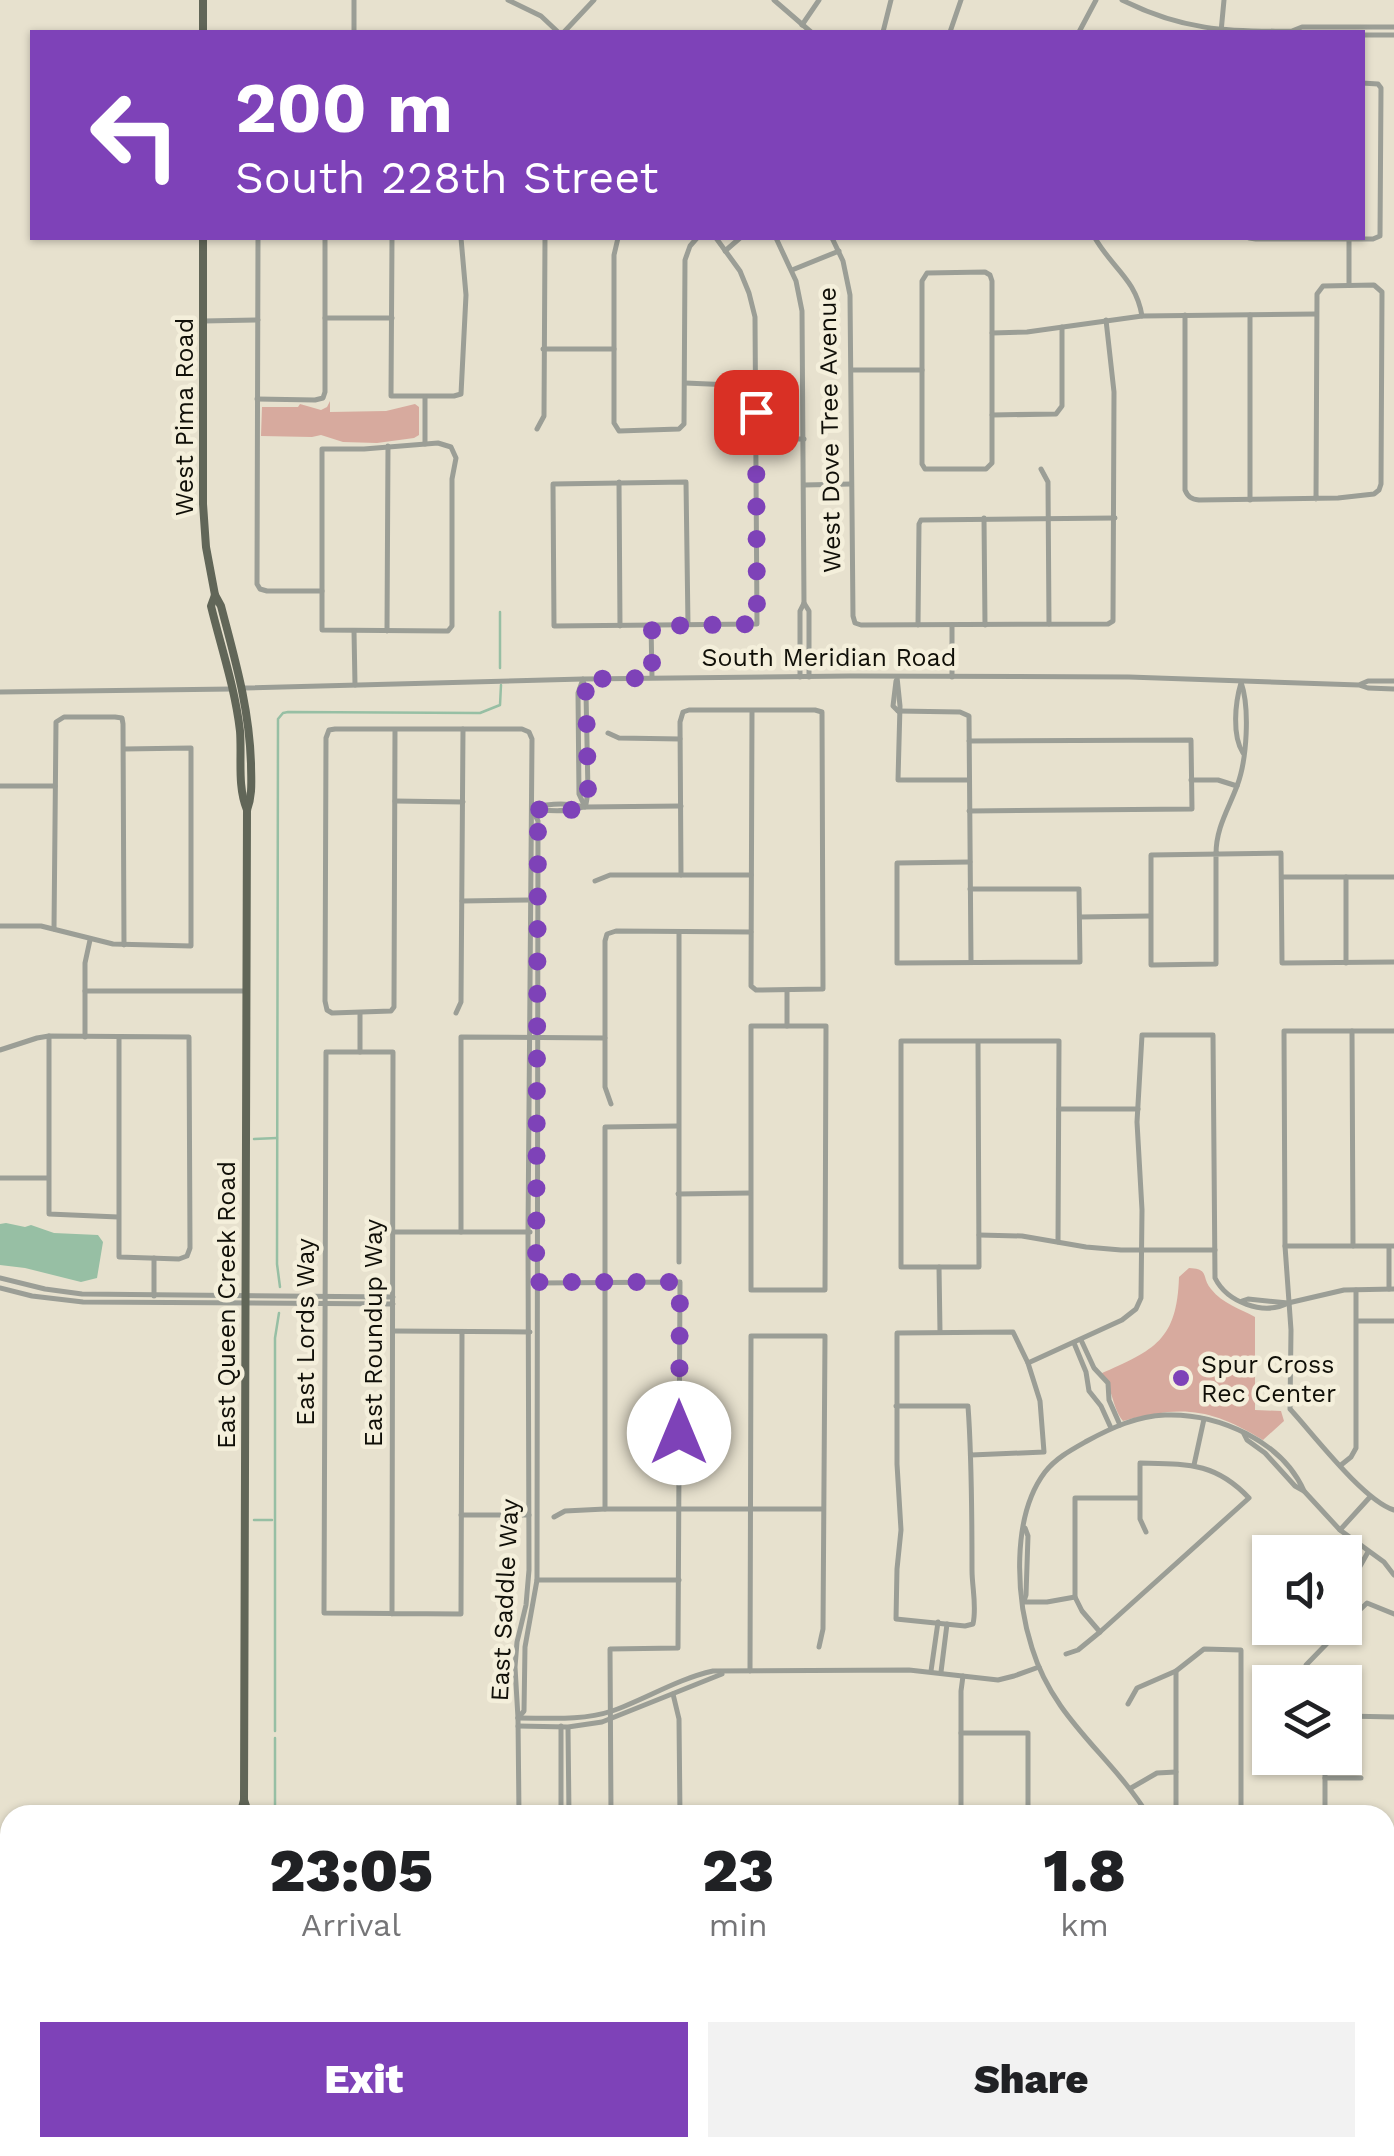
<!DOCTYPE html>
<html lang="en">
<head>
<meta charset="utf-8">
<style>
  :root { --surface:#fff; --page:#f2f2f2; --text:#202124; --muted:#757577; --accent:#7e42b8 }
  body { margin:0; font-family:"Work Sans",sans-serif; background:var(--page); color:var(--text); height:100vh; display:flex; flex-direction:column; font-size:38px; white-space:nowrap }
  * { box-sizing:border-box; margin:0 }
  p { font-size:32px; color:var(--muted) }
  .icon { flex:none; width:55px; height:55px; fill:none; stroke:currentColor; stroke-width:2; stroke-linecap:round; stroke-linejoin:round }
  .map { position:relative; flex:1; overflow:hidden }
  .sheet { position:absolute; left:0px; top:1805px; width:1395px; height:352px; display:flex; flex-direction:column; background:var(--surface); border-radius:30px 30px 0 0; box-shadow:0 2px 8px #0004 }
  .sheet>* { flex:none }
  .banner { position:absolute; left:30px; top:30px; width:1335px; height:210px; border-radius:0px; box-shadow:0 2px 8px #0004; background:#7e42b8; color:#fff; overflow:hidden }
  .fabs { position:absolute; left:1252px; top:1535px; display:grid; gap:20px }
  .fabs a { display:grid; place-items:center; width:110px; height:110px; border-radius:0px; background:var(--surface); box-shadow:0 2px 8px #0004; font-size:50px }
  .pin { position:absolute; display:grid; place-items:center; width:85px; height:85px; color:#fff; margin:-42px; border-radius:20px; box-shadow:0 5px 15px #0006 }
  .me { position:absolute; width:110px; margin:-55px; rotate:0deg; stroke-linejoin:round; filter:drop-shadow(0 0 8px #0008) }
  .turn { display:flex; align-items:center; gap:35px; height:210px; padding:0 40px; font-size:45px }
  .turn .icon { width:130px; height:130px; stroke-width:2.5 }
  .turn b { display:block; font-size:70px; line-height:85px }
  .eta { display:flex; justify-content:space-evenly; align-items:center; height:170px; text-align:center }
  .eta b { font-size:60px; font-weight:800; line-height:70px }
  .action { display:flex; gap:20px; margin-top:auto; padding:20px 40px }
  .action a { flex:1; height:115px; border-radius:0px; background:var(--accent); color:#fff; font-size:40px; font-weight:800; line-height:115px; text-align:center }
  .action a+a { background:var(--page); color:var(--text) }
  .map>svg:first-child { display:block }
  .green { fill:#d7aa9e }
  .water { fill:#97bfa4 }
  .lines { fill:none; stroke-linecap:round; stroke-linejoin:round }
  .stream { stroke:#97bfa4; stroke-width:2.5 }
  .minor { stroke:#9b9e96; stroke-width:5 }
  .major { stroke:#616658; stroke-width:8 }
  .route { stroke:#7e42b8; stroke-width:18; stroke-dasharray:0 32.4 }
  .poi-dot { fill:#7e42b8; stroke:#f4efdb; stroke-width:4 }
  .labels { text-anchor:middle; stroke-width:9; stroke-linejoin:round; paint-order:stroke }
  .street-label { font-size:25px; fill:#100f08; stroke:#f4efdb }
  .poi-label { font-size:25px; fill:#100f08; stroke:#f4efdb; text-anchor:start }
</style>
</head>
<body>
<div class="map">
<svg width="1394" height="2156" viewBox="0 0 1394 2156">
  <rect width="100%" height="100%" fill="#e7e1ce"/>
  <!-- green -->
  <g class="green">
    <path d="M 330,401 L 330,412 L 386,411 L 415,404 L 419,407 L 419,435 L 414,438 L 377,443 L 343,442 L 321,435 L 312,437 L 261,436 L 262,407 L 298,407 L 300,404 L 321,410 L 327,407 Z"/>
    <path d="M 1189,1268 C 1210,1269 1201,1277 1211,1289 C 1223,1304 1239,1308 1255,1317 L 1255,1410 L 1281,1411 L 1284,1421 L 1263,1440 C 1210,1408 1182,1405 1123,1421 C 1111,1406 1114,1388 1100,1374 C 1155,1350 1177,1340 1179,1277 Z"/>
    <path d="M 0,1877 L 10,1878 L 10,2148 L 77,2148 L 76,2156 L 0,2156 Z"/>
  </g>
  <!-- water -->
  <g class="water">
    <path d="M 6,1223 L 25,1227 L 31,1225 L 54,1233 L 98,1235 L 103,1242 L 97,1278 L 81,1282 L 25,1268 L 0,1265 L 0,1224 Z"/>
    <path d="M 0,1935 L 10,1937 L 10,2042 L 0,2040 Z"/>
  </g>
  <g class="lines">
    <!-- stream -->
    <g class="stream">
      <path d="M 500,612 L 500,668"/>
      <path d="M 254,1139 L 277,1138"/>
      <path d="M 280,1287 L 277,1264 L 278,719 L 283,713 L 288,712 L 480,713 L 500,705 L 501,685"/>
      <path d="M 254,1520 L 272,1520"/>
      <path d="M 275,1731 L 275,1338 L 279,1313"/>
      <path d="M 275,1815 L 275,1738"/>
    </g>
    <!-- minor -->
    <g class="minor">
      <path d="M 354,0 L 354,32"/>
      <path d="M 508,0 L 541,16 L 558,32"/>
      <path d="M 774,0 L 811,32"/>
      <path d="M 1122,0 C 1182,30 1226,32 1292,31 L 1302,27 L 1394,27"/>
      <path d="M 802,25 L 819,0"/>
      <path d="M 564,32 L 594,0"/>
      <path d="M 883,32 L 891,0"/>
      <path d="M 950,32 L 961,0"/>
      <path d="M 1079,32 L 1096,0"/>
      <path d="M 1221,32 L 1224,0"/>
      <path d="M 1362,35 L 1394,35"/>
      <path d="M 258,238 L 257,584 L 260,589 L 267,591 L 322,591"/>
      <path d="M 392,238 L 391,396 L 454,396 L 461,394 L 466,295 L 461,238"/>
      <path d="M 618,238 L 614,255 L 614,423 L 619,431 L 679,429 L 684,424 L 685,260 L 690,246 L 697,238"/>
      <path d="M 776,238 L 796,281 L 802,311 L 804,603 L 800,611 L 800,677"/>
      <path d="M 832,238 L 843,261 L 850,295 L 853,616 L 855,623 L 861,625 L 1108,624 L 1113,621 L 1114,392 L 1106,320"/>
      <path d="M 1095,238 C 1112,268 1136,279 1142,316"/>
      <path d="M 1249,238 L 1256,239 L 1373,239 L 1380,236 L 1381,88 L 1378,84 L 1362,83"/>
      <path d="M 1349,239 L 1349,285"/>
      <path d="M 725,251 L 740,238"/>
      <path d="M 792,270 L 839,251"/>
      <path d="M 985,272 L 990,275 L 992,281 L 992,463 L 986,469 L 925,469 L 922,464 L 922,281 L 927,273 Z"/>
      <path d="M 1185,315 L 1185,490 C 1188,497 1191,499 1199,500 L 1338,498 L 1374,494 L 1379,490 L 1381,484 L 1382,292 L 1374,285 L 1323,286 L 1317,294 L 1316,499"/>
      <path d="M 325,318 L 392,318"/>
      <path d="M 203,321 L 258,320"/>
      <path d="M 992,333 L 1027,332 L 1142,316 L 1316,314"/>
      <path d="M 543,349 L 614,349"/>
      <path d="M 852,370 L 922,370"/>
      <path d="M 685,383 L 756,386"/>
      <path d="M 257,399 L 315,400 L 323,398 L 325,392 L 325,238"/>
      <path d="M 992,415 L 1056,414 L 1062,406 L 1062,327"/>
      <path d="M 537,429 L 544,416 L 545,238"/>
      <path d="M 757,439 L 804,439"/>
      <path d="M 438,443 L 451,447 L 456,458 L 452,479 L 452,626 L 448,631 L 444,631 L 322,630 L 322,449 L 364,449 Z"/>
      <path d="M 425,444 L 425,397"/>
      <path d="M 1041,469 L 1048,482 L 1049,624"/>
      <path d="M 619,482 L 620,626"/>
      <path d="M 804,485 L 851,484"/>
      <path d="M 1250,500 L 1250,315"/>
      <path d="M 984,518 L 985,625"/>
      <path d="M 804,603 L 809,611 L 809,677"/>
      <path d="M 651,625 L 652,677"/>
      <path d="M 688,625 L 686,482 L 553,484 L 554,626 L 757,624 L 755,317 L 749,293 L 740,271 L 716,238"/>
      <path d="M 918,625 L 919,524 L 921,520 L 1115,518"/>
      <path d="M 952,625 L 952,677"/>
      <path d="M 354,631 L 355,685"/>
      <path d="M 387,631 L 388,446"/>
      <path d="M 897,677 L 900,706 L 898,780 L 969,780"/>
      <path d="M 583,679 L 578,693 L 579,794 L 585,807"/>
      <path d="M 583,680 L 586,693 L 588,792 L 586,804"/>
      <path d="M 896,681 L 893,706 L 898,711"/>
      <path d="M 1241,682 C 1250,708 1247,760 1237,786 C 1228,810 1216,828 1216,854 L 1216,964 L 1151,965 L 1151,855 L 1281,853 L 1282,963 L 1394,962"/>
      <path d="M 1241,683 C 1235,703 1232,736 1243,753"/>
      <path d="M 1361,684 L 1368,681 L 1394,681"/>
      <path d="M 243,688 L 583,679 L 850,676 L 1129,677 L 1359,685 L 1368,688 L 1394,689"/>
      <path d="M 0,692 L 232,689"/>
      <path d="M 898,711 L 960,712 L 969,716 L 971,962"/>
      <path d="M 395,729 L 394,1007 L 391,1011 L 332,1013 L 327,1010 L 325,1001 L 326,738 L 329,730 L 335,729 L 522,729 L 529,732 L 532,739 L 528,1232 L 529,1570 L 526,1605 L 517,1642 L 515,1667 L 518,1718 L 519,1815"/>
      <path d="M 608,733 L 619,738 L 680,739"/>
      <path d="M 969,741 L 1191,740 L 1192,809 L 969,811"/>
      <path d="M 1191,780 L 1218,780 L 1237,786"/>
      <path d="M 0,786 L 55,786"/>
      <path d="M 395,801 L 463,802"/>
      <path d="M 532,808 C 550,803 566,802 585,807 L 681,806"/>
      <path d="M 535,808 C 551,812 566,812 583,807"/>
      <path d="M 970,862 L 897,863 L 897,963 L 1080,962 L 1079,889 L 970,889"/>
      <path d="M 681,875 L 680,722 L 683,712 L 689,710 L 815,710 L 822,712 L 823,989 L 756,990 L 751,986 L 752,710"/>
      <path d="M 1282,877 L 1394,877"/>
      <path d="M 1346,877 L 1346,963"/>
      <path d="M 595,881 L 610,875 L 751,875"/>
      <path d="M 462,901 L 529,900"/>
      <path d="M 1080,917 L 1150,916"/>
      <path d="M 0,926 L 41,926 L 113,944 L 191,946 L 191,748 L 124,749"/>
      <path d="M 54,929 L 56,722 L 64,717 L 115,717 L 122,718 L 123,724 L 124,945"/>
      <path d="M 679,932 L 679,1262"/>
      <path d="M 85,991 L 247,991"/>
      <path d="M 787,991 L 787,1026"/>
      <path d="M 456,1013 L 461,1002 L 463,729"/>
      <path d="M 751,1026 L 826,1026 L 825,1290 L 751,1290 Z"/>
      <path d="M 1352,1031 L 1353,1246"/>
      <path d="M 1394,1031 L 1284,1031 L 1285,1246 L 1291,1330 L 1290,1409 C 1314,1435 1363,1500 1394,1510"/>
      <path d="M 49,1036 L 49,1214 L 118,1217"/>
      <path d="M 85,1037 L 85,963 L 90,940"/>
      <path d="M 978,1041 L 979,1267 L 901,1267 L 901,1041 L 1059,1041 L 1058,1242"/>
      <path d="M 0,1050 L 37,1038 L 49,1036 L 189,1037 L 190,1248 L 187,1256 L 179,1259 L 119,1257 L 119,1037"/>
      <path d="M 360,1052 L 360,1013"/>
      <path d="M 611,1104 L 605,1087 L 605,941 L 607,934 L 616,931 L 751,932"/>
      <path d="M 1059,1109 L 1138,1109"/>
      <path d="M 0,1178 L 48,1178"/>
      <path d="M 678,1194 L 750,1193"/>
      <path d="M 393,1232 L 530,1232"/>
      <path d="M 461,1232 L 461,1037 L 605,1038"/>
      <path d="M 979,1235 L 1022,1236 L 1086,1247 L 1121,1250 L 1215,1250"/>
      <path d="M 1285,1246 L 1394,1246"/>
      <path d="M 1389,1247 L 1389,1289"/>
      <path d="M 939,1267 L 940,1332"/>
      <path d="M 0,1278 L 45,1289 L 82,1294 L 393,1297"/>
      <path d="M 538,1283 L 680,1282 L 678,1648 L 610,1649 L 611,1815"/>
      <path d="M 0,1288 L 32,1296 L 83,1302 L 393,1304"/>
      <path d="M 154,1296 L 154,1258"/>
      <path d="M 1242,1301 L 1248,1299 L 1288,1303"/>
      <path d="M 1357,1321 L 1394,1321"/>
      <path d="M 393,1331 L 530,1332"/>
      <path d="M 1081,1340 L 1094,1368 L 1108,1383 L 1109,1400 L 1120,1425"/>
      <path d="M 1074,1343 L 1086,1372 L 1089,1391 L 1101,1406 L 1111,1428"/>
      <path d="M 1028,1363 L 1122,1320 L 1136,1309 L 1141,1298 L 1142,1210 L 1137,1122 L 1142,1035 L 1213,1035 L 1215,1278 C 1227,1302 1263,1316 1288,1303 L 1344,1290 L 1394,1289"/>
      <path d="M 896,1406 L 968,1406 C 972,1461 972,1515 972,1570 C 972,1588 977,1606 973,1624 L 965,1626 L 896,1619 L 897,1569 L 901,1530 L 897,1464 L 897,1333 L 1013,1332 L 1028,1363 L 1040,1401 L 1044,1452 L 971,1455"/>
      <path d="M 1244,1434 L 1247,1440 L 1265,1453 L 1295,1486 L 1304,1491 L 1340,1530 L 1384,1562 L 1394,1575"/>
      <path d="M 1194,1465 L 1204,1419"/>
      <path d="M 1341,1465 L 1351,1457 L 1356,1448 L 1356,1290"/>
      <path d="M 605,1509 L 605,1127 L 678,1126"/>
      <path d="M 461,1515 L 529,1515"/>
      <path d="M 554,1517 L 565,1511 L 605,1509 L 823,1509"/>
      <path d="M 1340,1530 L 1370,1497"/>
      <path d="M 537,1580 L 679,1580"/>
      <path d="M 1345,1580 L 1359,1568 L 1368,1552"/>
      <path d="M 1024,1601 L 1026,1595 L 1028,1536 L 1025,1528"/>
      <path d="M 1023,1602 L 1047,1602 L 1075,1597"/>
      <path d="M 392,1614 L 393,1052 L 326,1052 L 324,1613 L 461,1614 L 462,1332"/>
      <path d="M 1345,1624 L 1367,1603 L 1394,1614"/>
      <path d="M 1313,1628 L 1328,1642"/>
      <path d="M 1325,1628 L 1334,1636"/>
      <path d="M 1100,1632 L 1082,1611 L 1075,1597 L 1075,1498 L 1139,1498"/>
      <path d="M 1066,1654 L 1078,1650 L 1100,1632 L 1249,1498 C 1215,1462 1187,1464 1140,1463 L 1140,1519 L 1146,1532"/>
      <path d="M 750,1671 L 751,1336 L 825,1336 L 823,1629 L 819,1647"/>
      <path d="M 931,1671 L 938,1622"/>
      <path d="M 941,1672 L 947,1624"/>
      <path d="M 1304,1682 L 1306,1665 L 1342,1628"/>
      <path d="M 673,1694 L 679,1719 L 680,1815"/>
      <path d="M 1128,1704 L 1137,1688 L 1176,1671 L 1204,1649 L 1241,1650 L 1241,1815"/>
      <path d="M 1345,1716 L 1394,1717"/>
      <path d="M 518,1718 L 524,1711 L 525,1647 L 537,1580 L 538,821 L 533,811"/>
      <path d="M 518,1718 C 549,1718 582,1721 612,1711 C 646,1699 677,1679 713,1671 L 909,1670 L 998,1680 L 1014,1676 L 1039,1667"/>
      <path d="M 518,1726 L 568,1727 L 602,1722 L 722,1674"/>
      <path d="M 561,1726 L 561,1815"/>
      <path d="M 568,1728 L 569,1815"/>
      <path d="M 961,1733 L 1028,1733 L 1028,1815"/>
      <path d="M 1325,1778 L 1361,1778"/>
      <path d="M 1131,1788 L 1157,1773 L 1176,1772"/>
      <path d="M 961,1815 L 961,1691 L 963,1676"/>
      <path d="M 1148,1815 C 1110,1754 1054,1720 1032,1648 C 1016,1598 1011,1517 1045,1472 C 1056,1458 1071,1450 1087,1441 C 1111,1428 1137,1416 1165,1415 C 1218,1413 1282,1441 1304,1491"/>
      <path d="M 1176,1815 L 1176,1671"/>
      <path d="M 1325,1815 L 1325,1758"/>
      <path d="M 0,1868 L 10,1870"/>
      <path d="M 1385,1904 L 1394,1904"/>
      <path d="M 1385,2100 L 1394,2100"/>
      <path d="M 153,2156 L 153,2148"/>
      <path d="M 672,2156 L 672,2148"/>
      <path d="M 853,2156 L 853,2148"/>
      <path d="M 902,2156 L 902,2148"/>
      <path d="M 976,2156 L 976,2148"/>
      <path d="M 1046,2156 L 1046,2148"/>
      <path d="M 1116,2156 L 1116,2148"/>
      <path d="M 1196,2156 L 1198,2148"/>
    </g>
    <!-- major -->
    <g class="major">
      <path d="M 203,0 L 203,32"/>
      <path d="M 203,238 L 203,504 L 206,547 L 215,595 L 211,606 C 221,647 235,688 240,731 C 242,757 237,786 247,810"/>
      <path d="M 215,595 L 221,606 C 235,660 249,706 251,763 C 251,779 253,794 247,810 L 244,1800 L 240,1815"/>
      <path d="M 244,1800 L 249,1815"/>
      <path d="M 241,2156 L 241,2148"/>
    </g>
  </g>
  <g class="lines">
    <!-- route -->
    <path class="route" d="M 679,1433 L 680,1282 L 536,1282 L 538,821 L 532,808 C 550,812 567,812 585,807 L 588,792 L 586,693 L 583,679 L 652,678 L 652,626 L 757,624 L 756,412"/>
  </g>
  <!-- markers -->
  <circle class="poi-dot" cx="1181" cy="1378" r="10"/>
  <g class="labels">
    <!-- street labels -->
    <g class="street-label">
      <text transform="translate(184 417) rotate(-90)" y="9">West Pima Road</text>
      <text transform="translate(829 430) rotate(-91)" y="9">West Dove Tree Avenue</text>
      <text x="829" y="666">South Meridian Road</text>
      <text transform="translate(226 1305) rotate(-90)" y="9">East Queen Creek Road</text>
      <text transform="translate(305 1332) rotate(-90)" y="9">East Lords Way</text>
      <text transform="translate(373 1333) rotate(-90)" y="9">East Roundup Way</text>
      <text transform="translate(504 1600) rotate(-87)" y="9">East Saddle Way</text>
    </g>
    <!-- poi labels -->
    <g class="poi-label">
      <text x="1201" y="1373">Spur Cross<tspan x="1201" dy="29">Rec Center</tspan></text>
    </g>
  </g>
</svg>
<div class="fabs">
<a><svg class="icon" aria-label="sound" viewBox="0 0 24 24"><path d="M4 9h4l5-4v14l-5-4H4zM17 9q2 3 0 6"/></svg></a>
<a><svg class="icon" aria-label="layers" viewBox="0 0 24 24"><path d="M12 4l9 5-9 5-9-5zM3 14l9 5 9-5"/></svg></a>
</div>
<div class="pin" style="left:756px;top:412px;background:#d93025"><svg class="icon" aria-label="arrive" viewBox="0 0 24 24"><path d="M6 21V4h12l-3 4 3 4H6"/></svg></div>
<svg class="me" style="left:679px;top:1433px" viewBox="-20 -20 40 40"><circle r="19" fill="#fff"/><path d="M0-13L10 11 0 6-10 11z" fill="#7e42b8"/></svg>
<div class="banner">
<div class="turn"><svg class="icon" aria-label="left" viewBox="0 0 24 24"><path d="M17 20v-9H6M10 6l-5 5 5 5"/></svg><div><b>200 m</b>South 228th Street</div></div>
</div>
<section class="sheet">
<div class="eta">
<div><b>23:05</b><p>Arrival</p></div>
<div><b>23</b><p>min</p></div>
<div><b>1.8</b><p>km</p></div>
</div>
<div class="action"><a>Exit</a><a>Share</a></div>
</section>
</div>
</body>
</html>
